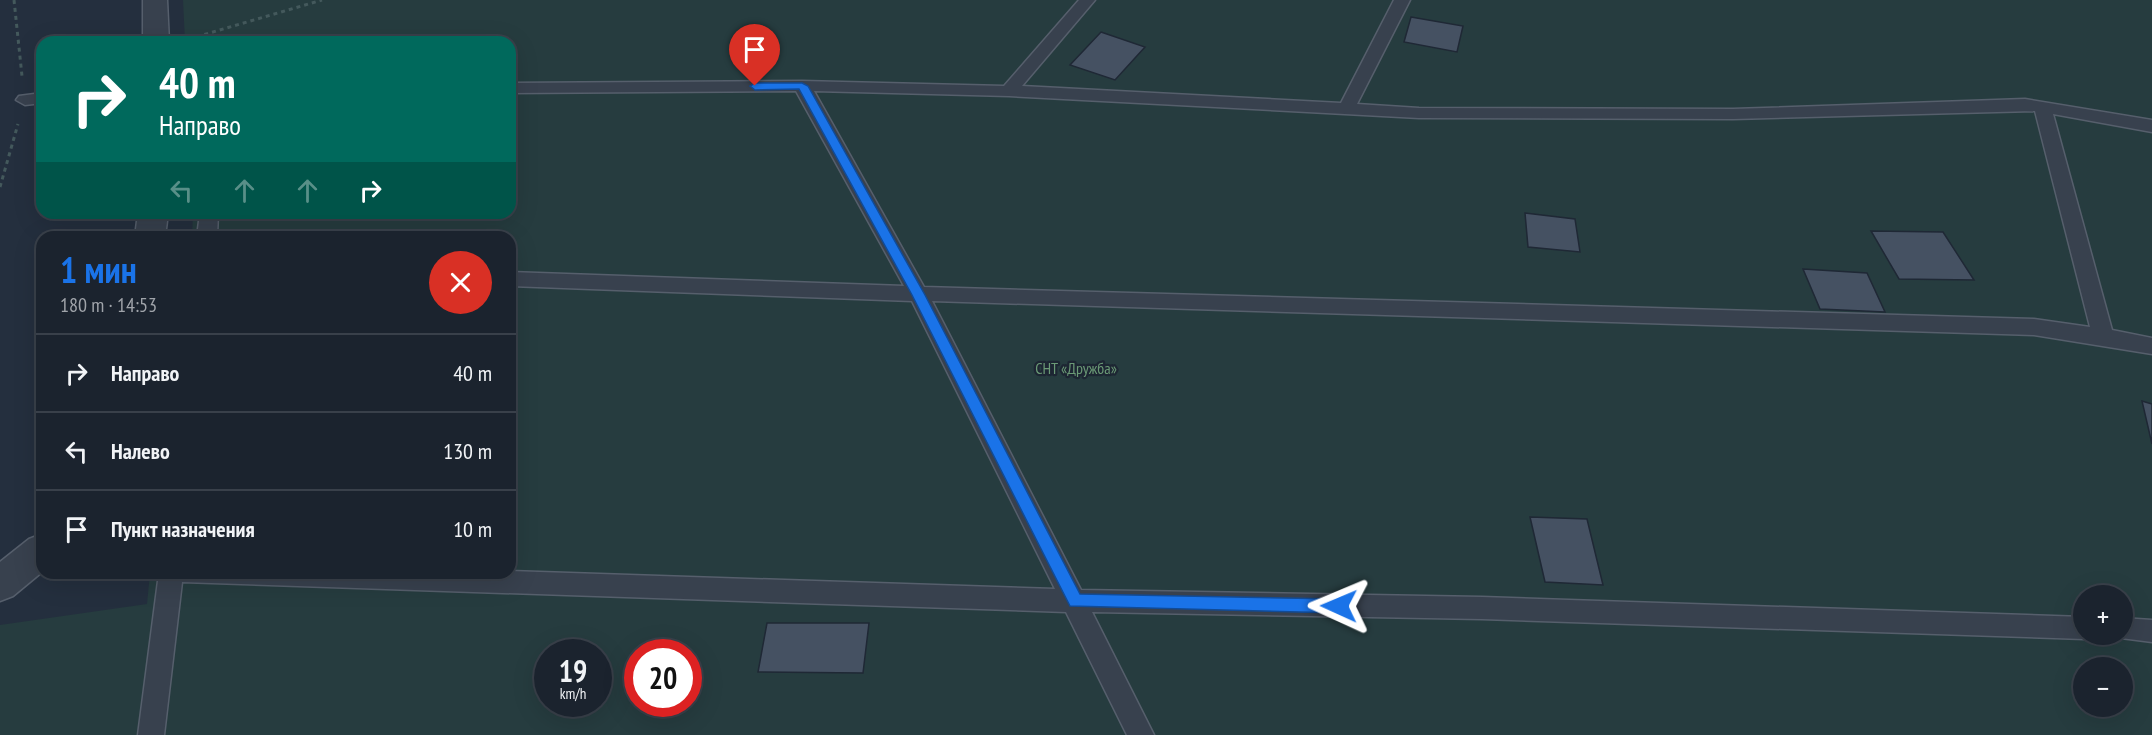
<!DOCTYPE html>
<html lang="ru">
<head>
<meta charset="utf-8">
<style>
  :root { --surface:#1b232e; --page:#282f3a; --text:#f1f3f6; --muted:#a0a4aa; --line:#39404a; --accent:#1a73e8 }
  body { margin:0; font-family:"PT Sans Narrow",sans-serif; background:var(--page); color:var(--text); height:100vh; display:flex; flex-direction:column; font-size:22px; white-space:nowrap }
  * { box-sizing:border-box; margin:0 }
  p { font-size:20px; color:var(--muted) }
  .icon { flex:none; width:33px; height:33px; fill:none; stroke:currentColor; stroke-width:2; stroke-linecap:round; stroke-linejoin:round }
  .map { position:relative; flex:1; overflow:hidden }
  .sheet { position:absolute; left:36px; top:231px; width:480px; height:348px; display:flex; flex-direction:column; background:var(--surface); border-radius:18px; box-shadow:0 6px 24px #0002,0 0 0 2px var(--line) }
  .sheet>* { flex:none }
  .hud { position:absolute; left:36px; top:36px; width:480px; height:183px; border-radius:18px; box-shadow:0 6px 24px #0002,0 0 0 2px var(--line); background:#00695c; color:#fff; overflow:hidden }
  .fabs { position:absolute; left:2073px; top:585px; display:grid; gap:12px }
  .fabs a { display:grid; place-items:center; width:60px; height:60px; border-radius:50%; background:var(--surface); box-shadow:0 6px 24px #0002,0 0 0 2px var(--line); font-size:30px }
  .speed { position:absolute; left:534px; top:639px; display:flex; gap:12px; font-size:30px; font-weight:700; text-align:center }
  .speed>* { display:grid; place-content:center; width:78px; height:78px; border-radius:50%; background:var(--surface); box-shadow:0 6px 24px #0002,0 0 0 2px var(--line); line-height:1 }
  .speed small { font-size:15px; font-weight:400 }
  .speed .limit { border:9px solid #d22; background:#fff; color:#111 }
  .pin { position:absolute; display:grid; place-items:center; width:51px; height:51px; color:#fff; margin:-62px -26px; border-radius:50% 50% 50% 0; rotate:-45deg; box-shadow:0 0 6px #0007 }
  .pin .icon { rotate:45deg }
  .me { position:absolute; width:66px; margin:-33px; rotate:271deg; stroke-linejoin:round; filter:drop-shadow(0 0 4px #0008) }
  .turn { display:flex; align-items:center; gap:21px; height:126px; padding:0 24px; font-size:27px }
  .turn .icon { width:78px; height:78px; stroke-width:2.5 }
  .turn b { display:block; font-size:42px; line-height:51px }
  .lanes { display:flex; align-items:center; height:57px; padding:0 24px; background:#0003; justify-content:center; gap:30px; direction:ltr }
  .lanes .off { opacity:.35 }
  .round { display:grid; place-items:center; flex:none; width:63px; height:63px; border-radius:32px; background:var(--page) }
  .head { display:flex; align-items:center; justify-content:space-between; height:102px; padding:0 24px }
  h1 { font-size:36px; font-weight:700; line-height:45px; color:var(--accent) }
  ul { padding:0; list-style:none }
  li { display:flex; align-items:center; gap:18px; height:78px; padding:0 24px; border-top:2px solid var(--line) }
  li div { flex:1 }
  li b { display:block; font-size:22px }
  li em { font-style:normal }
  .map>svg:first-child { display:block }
  .green { fill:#263c3f; fill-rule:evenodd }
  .building { fill:#455162; stroke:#1f2835; stroke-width:1.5 }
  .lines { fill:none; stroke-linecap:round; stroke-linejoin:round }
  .lane-casing { stroke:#565f6c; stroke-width:3 }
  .street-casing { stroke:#565f6c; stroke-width:3 }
  .path { stroke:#44595c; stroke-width:3; stroke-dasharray:4 4; stroke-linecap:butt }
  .lane { fill:#38414e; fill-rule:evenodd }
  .street { fill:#38414e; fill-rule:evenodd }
  .route { fill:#1a73e8; stroke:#114b97; stroke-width:1.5 }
  .labels { text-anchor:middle; stroke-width:4.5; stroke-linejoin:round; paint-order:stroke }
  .park-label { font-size:16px; fill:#6b9a76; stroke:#1d2633 }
</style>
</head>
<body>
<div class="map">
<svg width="2152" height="735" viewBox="0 0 2152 735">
  <rect width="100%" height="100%" fill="#242f3e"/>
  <!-- green -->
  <path class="green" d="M 183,0 L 2152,0 L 2152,735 L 0,735 L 0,625 L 147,604 L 150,573 L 510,573 L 510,237 L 192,237 L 193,213 L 510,213 L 510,42 L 185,42 ZM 2084,596 L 2122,596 L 2122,634 L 2084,634 ZM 548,652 L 598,652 L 598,704 L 548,704 ZM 638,652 L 688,652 L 688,704 L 638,704 ZM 2084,668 L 2122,668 L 2122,706 L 2084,706 Z"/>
  <!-- building -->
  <g class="building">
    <path d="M 1411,17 L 1463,26 L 1457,52 L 1404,42 Z"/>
    <path d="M 1101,32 L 1145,47 L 1115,80 L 1070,65 Z"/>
    <path d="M 1525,213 L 1575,219 L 1580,252 L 1528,247 Z"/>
    <path d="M 1871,231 L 1943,232 L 1974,280 L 1899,279 Z"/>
    <path d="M 1803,269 L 1867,273 L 1885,312 L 1820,309 Z"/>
    <path d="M 2142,401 L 2152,404 L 2152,444 Z"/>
    <path d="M 1530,517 L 1587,519 L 1603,585 L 1545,582 Z"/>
    <path d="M 767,623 L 869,623 L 863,673 L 758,672 Z"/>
  </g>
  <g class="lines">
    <!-- lane casing -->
    <g class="lane-casing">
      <g id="lane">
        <path d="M 1079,0 L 1095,0 L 1022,86 L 1341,103 L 1394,0 L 1410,0 L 1357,104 L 1419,108 L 1733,109 L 2025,99 L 2152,120 L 2152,132 L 2053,114 L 2112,330 L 2152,338 L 2152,354 L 2034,335 L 932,301 L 1081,590 L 1482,597 L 2084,617 L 2084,634 L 2093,636 L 2084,639 L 1482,619 L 1092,612 L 1154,735 L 1127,735 L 1066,612 L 182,582 L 164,735 L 138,735 L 159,573 L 510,571 L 1055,589 L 912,301 L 510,286 L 510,272 L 904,286 L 796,91 L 510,93 L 510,83 L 802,81 L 1004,86 ZM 814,91 L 1009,96 L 1419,118 L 1733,119 L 2035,111 L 2090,327 L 2034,319 L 924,287 Z"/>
        <path d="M 42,93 L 42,103 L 25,105 L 16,100 L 19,96 Z"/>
        <path d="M 200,213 L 218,213 L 217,237 L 197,237 Z"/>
        <path d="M 2122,618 L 2152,620 L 2152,642 L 2113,637 L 2112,634 L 2122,634 Z"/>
      </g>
    </g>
    <!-- street casing -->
    <g class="street-casing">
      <g id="street">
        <path d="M 143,0 L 167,0 L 169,42 L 143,42 Z"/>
        <path d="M 138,213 L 168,213 L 165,237 L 135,237 Z"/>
        <path d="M 42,534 L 42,572 L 13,596 L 0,601 L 0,562 L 29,539 Z"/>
      </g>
    </g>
    <!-- path -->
    <g class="path">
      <path d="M 14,0 L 22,76"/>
      <path d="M 189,39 L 322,0"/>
      <path d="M 0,187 L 18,124"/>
    </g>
    <!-- lane -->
    <use href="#lane" class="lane"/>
    <!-- street -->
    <use href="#street" class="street"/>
  </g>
  <!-- route -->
  <path class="route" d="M 802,83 L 808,86 L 925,295 L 1080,594 L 1339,599 L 1344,601 L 1347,606 L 1344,611 L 1339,613 L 1070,606 L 912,295 L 799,89 L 755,90 L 750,86 L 755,83 Z"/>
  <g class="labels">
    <!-- park labels -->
    <g class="park-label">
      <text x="1076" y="374">СНТ «Дружба»</text>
    </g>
  </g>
</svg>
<div class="fabs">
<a>+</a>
<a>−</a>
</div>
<div class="speed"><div>19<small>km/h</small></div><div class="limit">20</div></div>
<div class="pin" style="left:755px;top:86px;background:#d93025"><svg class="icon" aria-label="arrive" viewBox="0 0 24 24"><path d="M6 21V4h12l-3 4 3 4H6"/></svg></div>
<svg class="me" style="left:1339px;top:606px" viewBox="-20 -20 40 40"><path d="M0-17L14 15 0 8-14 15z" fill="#1a73e8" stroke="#fff" stroke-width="4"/></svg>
<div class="hud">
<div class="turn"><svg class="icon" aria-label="right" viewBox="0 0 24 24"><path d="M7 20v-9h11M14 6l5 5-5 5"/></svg><div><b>40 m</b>Направо</div></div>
<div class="lanes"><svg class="icon off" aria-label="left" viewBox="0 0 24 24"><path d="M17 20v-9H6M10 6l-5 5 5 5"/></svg><svg class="icon off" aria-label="ahead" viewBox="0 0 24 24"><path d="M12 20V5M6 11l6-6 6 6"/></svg><svg class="icon off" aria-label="ahead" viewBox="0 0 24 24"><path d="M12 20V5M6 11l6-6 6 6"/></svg><svg class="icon" aria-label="right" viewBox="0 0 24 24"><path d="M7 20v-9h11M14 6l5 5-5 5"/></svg></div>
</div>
<section class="sheet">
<div class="head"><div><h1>1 мин</h1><p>180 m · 14:53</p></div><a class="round" style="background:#d93025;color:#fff"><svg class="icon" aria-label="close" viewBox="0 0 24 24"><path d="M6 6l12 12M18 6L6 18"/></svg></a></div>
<ul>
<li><svg class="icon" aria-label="right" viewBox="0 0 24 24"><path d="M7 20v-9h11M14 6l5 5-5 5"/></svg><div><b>Направо</b></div><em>40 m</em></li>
<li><svg class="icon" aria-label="left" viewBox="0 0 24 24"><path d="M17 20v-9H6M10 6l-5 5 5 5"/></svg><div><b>Налево</b></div><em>130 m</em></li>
<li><svg class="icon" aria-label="arrive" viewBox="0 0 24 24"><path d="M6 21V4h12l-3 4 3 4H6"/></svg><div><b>Пункт назначения</b></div><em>10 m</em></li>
</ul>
</section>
</div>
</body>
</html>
